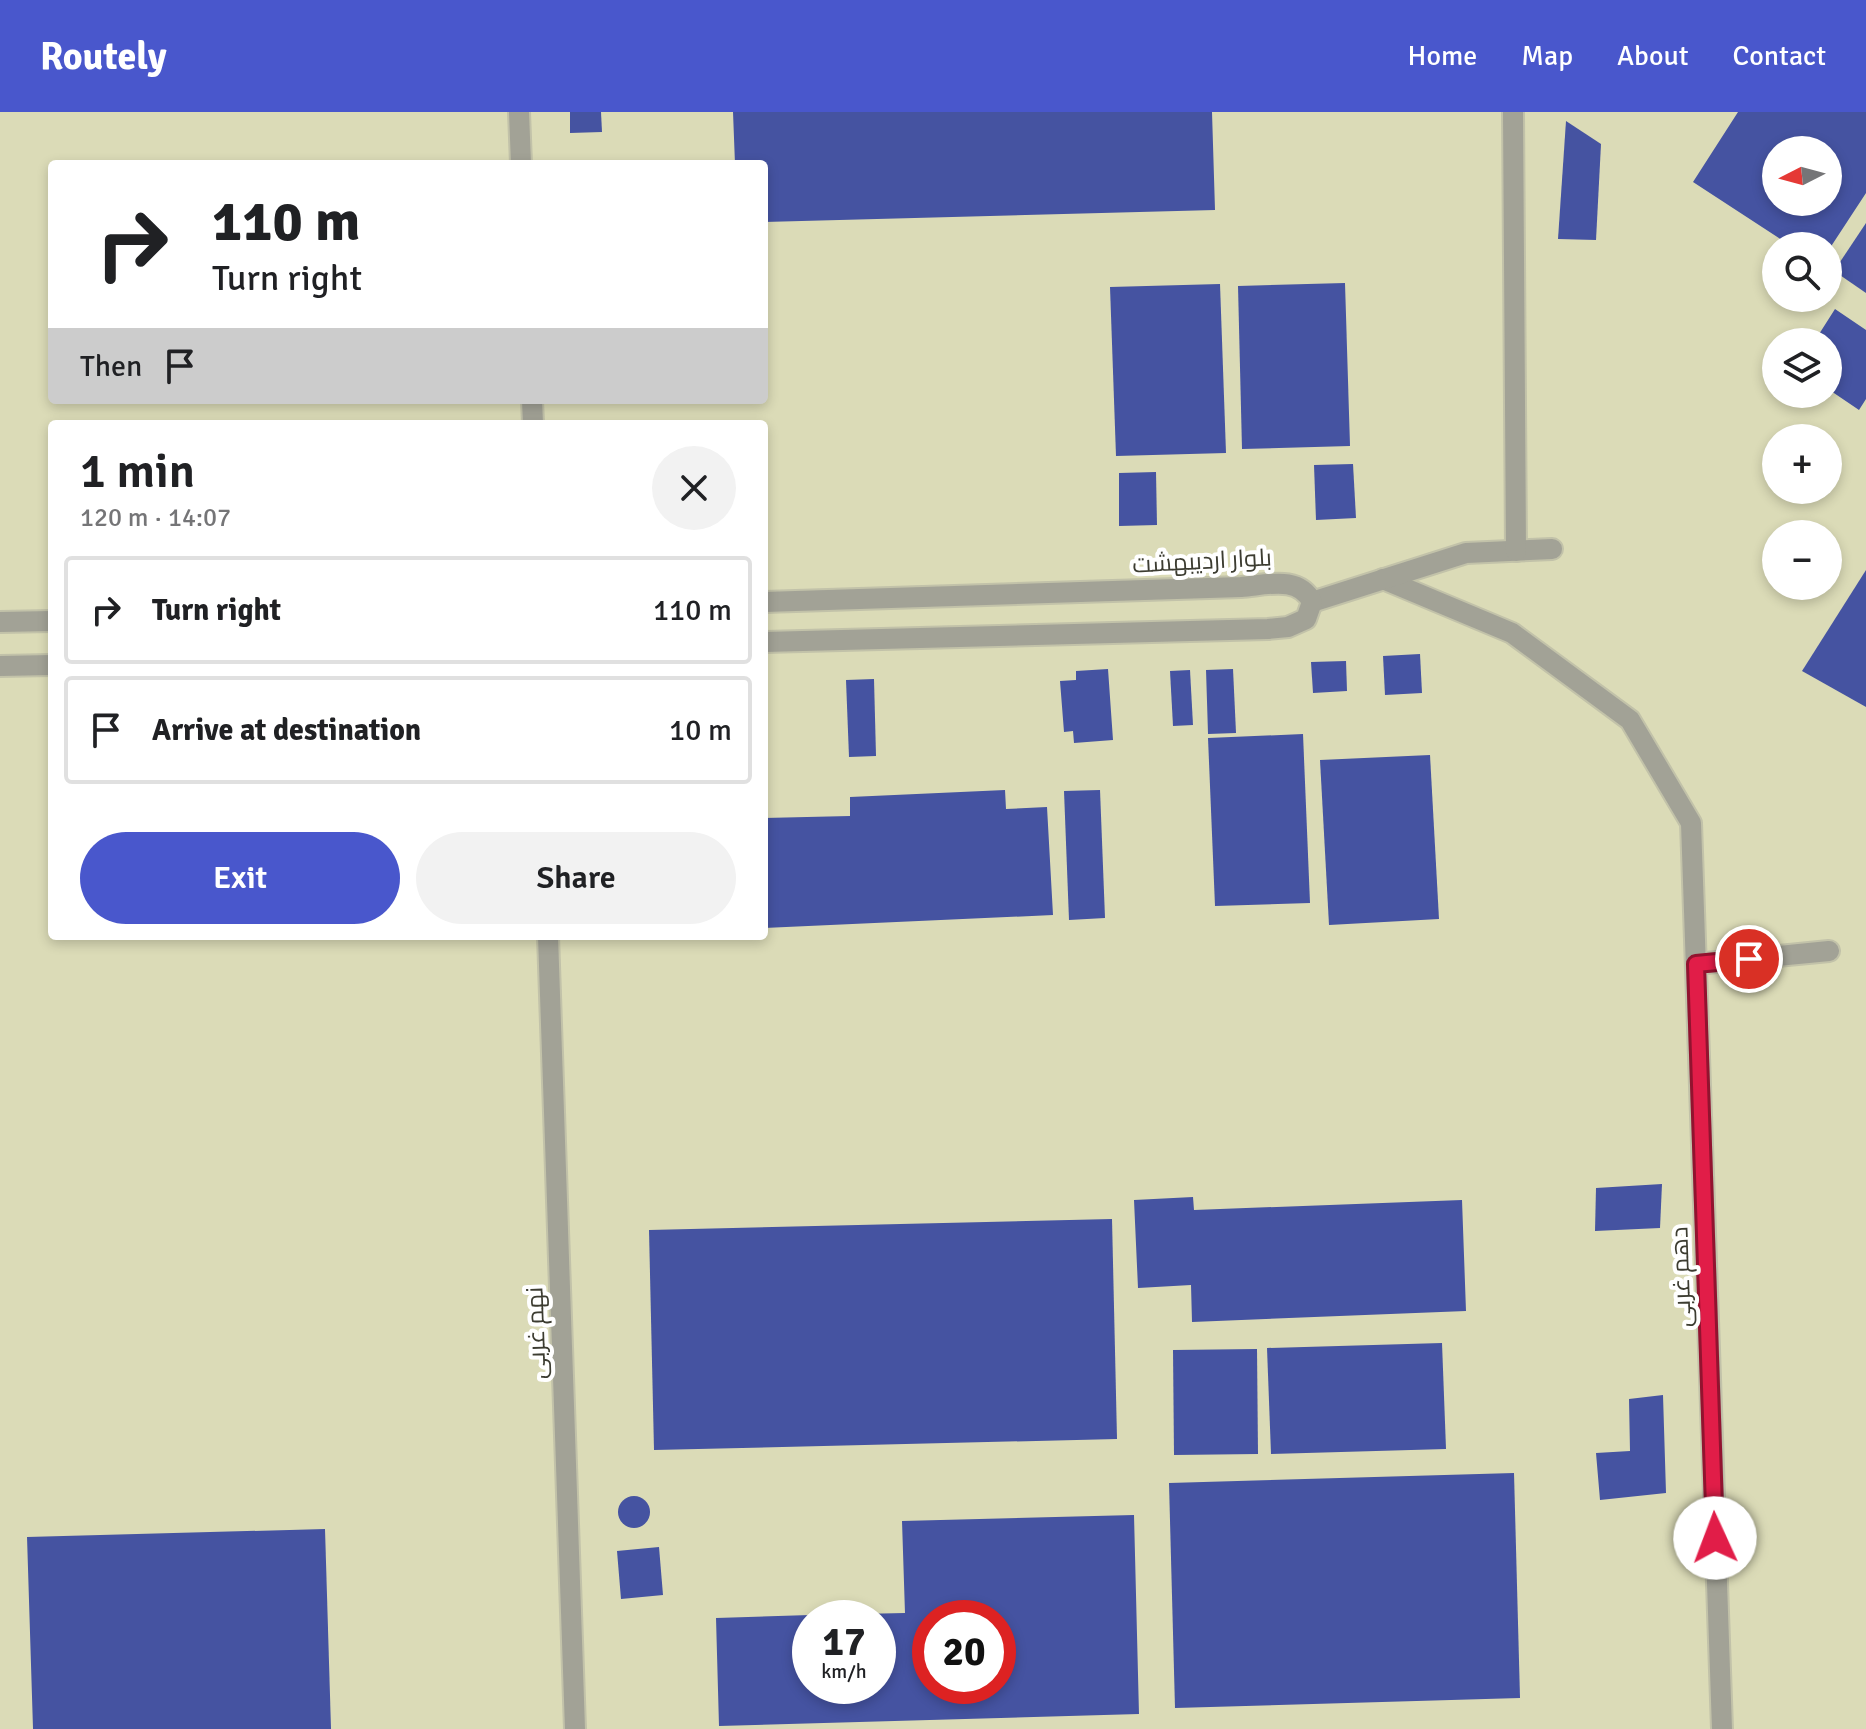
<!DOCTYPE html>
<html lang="en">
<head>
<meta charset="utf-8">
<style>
  :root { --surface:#fff; --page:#f2f2f2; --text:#202124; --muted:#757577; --line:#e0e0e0; --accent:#4957cc }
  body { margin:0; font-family:Signika,Cairo,sans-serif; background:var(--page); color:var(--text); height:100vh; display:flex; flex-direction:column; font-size:30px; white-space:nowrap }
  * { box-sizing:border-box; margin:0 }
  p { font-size:26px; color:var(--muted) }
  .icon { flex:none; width:44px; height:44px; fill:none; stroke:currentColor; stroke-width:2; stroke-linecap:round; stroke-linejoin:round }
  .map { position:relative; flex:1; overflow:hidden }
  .drawer { position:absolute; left:48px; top:308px; width:720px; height:520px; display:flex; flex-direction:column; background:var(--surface); border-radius:8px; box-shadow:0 4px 12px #0003 }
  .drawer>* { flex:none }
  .top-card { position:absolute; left:48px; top:48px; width:720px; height:244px; border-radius:8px; box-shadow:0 4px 12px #0003; background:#fff; color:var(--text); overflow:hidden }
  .needle { width:52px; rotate:264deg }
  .fabs { position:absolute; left:1762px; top:24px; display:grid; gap:16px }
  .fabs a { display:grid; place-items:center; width:80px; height:80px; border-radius:50%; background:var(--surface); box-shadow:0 4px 12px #0003; font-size:40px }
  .speed { position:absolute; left:792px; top:1488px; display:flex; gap:16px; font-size:40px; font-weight:700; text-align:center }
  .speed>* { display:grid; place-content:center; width:104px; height:104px; border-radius:50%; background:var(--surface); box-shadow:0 4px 12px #0003; line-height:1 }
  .speed small { font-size:20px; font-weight:400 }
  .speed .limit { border:12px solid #d22; background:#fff; color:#111 }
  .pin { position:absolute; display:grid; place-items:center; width:68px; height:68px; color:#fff; margin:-34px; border:4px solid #fff; border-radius:50%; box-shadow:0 2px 8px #0007 }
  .me { position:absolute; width:88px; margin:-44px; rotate:358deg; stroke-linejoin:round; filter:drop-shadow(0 0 6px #0008) }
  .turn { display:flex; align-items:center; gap:28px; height:168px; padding:0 32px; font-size:36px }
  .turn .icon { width:104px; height:104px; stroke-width:2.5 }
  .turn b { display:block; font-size:56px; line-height:68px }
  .then { display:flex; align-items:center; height:76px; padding:0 32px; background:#0003; gap:16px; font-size:30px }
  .round { display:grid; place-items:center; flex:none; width:84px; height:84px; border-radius:42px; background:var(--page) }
  .headline { display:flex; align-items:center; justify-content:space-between; height:136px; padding:0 32px }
  h1 { font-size:48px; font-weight:600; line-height:60px }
  .action { display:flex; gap:16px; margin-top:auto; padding:16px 32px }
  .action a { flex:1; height:92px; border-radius:48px; background:var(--accent); color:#fff; font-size:32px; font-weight:600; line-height:92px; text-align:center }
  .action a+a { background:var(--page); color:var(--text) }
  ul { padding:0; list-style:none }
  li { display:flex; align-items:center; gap:24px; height:108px; margin:0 16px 12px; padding:0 16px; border:4px solid var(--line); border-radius:8px }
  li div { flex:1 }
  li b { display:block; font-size:30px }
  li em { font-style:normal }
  header { display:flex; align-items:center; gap:48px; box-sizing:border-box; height:112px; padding:0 40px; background:var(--accent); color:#fff }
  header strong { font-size:38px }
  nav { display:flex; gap:44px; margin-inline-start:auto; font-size:28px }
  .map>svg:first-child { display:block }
  .built { fill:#dbdbb7; fill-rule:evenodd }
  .building { fill:#4553a1; fill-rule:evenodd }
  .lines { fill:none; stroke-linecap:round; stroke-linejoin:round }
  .service-casing { stroke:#c2c2a9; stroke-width:24 }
  .minor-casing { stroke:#c2c2a9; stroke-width:24 }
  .tertiary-casing { stroke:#c2c2a9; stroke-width:24 }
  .service { stroke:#a2a296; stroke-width:20 }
  .minor { stroke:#a2a296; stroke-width:20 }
  .tertiary { stroke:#a2a296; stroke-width:20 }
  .route-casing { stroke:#92132f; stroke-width:20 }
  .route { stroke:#e11d48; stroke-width:14 }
  .labels { text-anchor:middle; stroke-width:8; stroke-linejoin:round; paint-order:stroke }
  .street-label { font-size:24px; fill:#3c3c31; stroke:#fff }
</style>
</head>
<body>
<header>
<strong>Routely</strong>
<nav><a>Home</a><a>Map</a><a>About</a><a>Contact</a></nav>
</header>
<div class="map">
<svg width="1866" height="1617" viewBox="0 0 1866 1617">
  <rect width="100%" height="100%" fill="#e4e4c7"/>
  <!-- built -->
  <path class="built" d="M 0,0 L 1866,0 L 1866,1617 L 0,1617 ZM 1776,38 L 1828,38 L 1828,90 L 1776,90 ZM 52,52 L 764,52 L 764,288 L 52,288 ZM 1776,134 L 1828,134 L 1828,186 L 1776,186 ZM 1776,230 L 1828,230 L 1828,282 L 1776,282 ZM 52,312 L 764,312 L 764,824 L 52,824 ZM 1776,326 L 1828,326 L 1828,378 L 1776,378 ZM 1776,422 L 1828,422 L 1828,474 L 1776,474 ZM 810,1506 L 878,1506 L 878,1574 L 810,1574 ZM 930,1506 L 998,1506 L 998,1574 L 930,1574 Z"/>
  <!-- building -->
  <g class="building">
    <path d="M 570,0 L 601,0 L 602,20 L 570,21 Z"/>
    <path d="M 733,0 L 1212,0 L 1215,98 L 764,110 L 764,52 L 735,52 Z"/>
    <path d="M 1738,0 L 1866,0 L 1866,81 L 1828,139 L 1828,134 L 1791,134 L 1693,70 ZM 1776,38 L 1828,38 L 1828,90 L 1776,90 Z"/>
    <path d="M 1566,9 L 1601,32 L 1596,128 L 1558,127 Z"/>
    <path d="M 1866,111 L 1866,181 L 1834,159 Z"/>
    <path d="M 1345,171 L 1350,334 L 1242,337 L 1238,174 Z"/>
    <path d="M 1220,172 L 1226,341 L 1116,344 L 1110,175 Z"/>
    <path d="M 1835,197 L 1866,218 L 1866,287 L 1859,298 L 1828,277 L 1828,230 L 1814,230 Z"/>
    <path d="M 1353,352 L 1356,406 L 1316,408 L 1314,353 Z"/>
    <path d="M 1156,360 L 1157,413 L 1119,414 L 1119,361 Z"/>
    <path d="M 1866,458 L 1866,595 L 1802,559 Z"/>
    <path d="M 1420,542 L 1422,581 L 1385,583 L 1383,544 Z"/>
    <path d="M 1346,549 L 1347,579 L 1313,581 L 1311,550 Z"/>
    <path d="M 1108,557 L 1113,628 L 1074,631 L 1073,619 L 1064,620 L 1060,569 L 1076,568 L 1076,559 Z"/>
    <path d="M 1233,557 L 1236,621 L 1208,622 L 1206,558 Z"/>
    <path d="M 1190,558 L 1193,613 L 1173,614 L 1170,559 Z"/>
    <path d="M 874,567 L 876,644 L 849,645 L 846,568 Z"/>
    <path d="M 1303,622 L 1310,791 L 1215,794 L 1208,626 Z"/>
    <path d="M 1430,643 L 1439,807 L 1329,813 L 1320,648 Z"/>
    <path d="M 1005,678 L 1006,697 L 1047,695 L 1053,803 L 764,816 L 764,706 L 850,704 L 850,685 Z"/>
    <path d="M 1100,678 L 1105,806 L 1069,808 L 1064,679 Z"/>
    <path d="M 1662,1072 L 1660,1116 L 1595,1119 L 1596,1076 Z"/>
    <path d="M 1193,1085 L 1194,1098 L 1462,1088 L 1466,1199 L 1192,1210 L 1191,1173 L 1138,1176 L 1134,1088 Z"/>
    <path d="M 1112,1107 L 1117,1327 L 654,1338 L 649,1118 Z"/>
    <path d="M 1442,1231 L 1446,1337 L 1271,1342 L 1267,1236 Z"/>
    <path d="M 1257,1237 L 1258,1342 L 1174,1343 L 1173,1238 Z"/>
    <path d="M 1663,1283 L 1666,1381 L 1600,1388 L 1596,1341 L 1630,1339 L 1629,1287 Z"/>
    <path d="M 1514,1361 L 1520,1586 L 1175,1596 L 1169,1371 Z"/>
    <circle cx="634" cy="1400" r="16"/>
    <path d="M 1134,1403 L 1139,1602 L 719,1614 L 716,1506 L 810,1503 L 810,1574 L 878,1574 L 878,1506 L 813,1503 L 905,1501 L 902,1409 ZM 930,1506 L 998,1506 L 998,1574 L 930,1574 Z"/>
    <path d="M 325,1417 L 331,1617 L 33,1617 L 27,1425 Z"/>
    <path d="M 659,1435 L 663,1483 L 621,1487 L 617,1439 Z"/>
  </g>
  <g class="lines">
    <!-- service casing -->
    <g class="service-casing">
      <g id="service">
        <path d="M 519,0 L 521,52"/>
        <path d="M 532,288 L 533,312"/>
        <path d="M 1383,467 L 1512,521 L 1630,608 L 1691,711 L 1722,1617"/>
        <path d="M 1312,490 L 1466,441 L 1552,437"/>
        <path d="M 548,824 L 575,1617"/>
        <path d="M 1696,852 L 1829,839"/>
      </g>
    </g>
    <!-- minor casing -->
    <g class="minor-casing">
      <path id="minor" d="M 1513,0 L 1516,439"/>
    </g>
    <!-- tertiary casing -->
    <g class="tertiary-casing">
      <g id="tertiary">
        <path d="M 764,490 L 1241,475 C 1267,473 1299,463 1312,490 L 1306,507 L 1288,515 L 1268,517 L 764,530"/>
        <path d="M 0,510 L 52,509"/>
        <path d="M 0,554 L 52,553"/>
      </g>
    </g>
    <!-- service -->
    <use href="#service" class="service"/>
    <!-- minor -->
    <use href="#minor" class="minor"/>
    <!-- tertiary -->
    <use href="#tertiary" class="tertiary"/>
  </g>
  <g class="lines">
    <!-- route casing -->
    <g class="route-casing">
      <path id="route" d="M 1715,1426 L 1696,852 L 1749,847"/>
    </g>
    <!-- route -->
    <use href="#route" class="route"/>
  </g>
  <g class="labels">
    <!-- street labels -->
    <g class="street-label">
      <text transform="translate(1202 449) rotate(-3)" y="8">بلوار اردیبهشت</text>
      <text transform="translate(1681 1165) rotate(-92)" y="8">دهم غربی</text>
      <text transform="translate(536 1221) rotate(-92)" y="8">نهم غربی</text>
    </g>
  </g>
</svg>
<div class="fabs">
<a><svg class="needle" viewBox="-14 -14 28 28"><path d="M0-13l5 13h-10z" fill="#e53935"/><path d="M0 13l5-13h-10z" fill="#757577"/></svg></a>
<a><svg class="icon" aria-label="search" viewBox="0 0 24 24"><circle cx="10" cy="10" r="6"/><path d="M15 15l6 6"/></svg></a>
<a><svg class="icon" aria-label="layers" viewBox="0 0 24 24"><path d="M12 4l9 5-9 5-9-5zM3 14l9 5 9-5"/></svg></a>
<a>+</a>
<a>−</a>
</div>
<div class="speed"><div>17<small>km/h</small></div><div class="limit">20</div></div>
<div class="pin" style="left:1749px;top:847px;background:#d93025"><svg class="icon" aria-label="arrive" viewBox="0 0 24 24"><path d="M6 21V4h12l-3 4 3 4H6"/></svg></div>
<svg class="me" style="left:1715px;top:1426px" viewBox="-20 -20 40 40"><circle r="19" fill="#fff"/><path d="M0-13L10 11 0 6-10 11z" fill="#e11d48"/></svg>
<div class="top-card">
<div class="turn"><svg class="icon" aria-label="right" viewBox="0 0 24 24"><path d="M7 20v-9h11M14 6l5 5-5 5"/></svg><div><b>110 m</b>Turn right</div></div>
<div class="then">Then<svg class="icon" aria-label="arrive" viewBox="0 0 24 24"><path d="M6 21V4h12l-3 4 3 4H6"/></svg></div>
</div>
<section class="drawer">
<div class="headline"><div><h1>1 min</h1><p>120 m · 14:07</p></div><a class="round"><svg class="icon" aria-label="close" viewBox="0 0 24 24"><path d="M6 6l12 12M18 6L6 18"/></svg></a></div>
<ul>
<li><svg class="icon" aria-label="right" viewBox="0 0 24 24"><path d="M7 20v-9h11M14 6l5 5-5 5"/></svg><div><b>Turn right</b></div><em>110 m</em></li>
<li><svg class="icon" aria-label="arrive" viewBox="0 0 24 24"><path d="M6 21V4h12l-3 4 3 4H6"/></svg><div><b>Arrive at destination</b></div><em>10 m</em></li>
</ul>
<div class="action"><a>Exit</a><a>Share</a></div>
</section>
</div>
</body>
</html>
